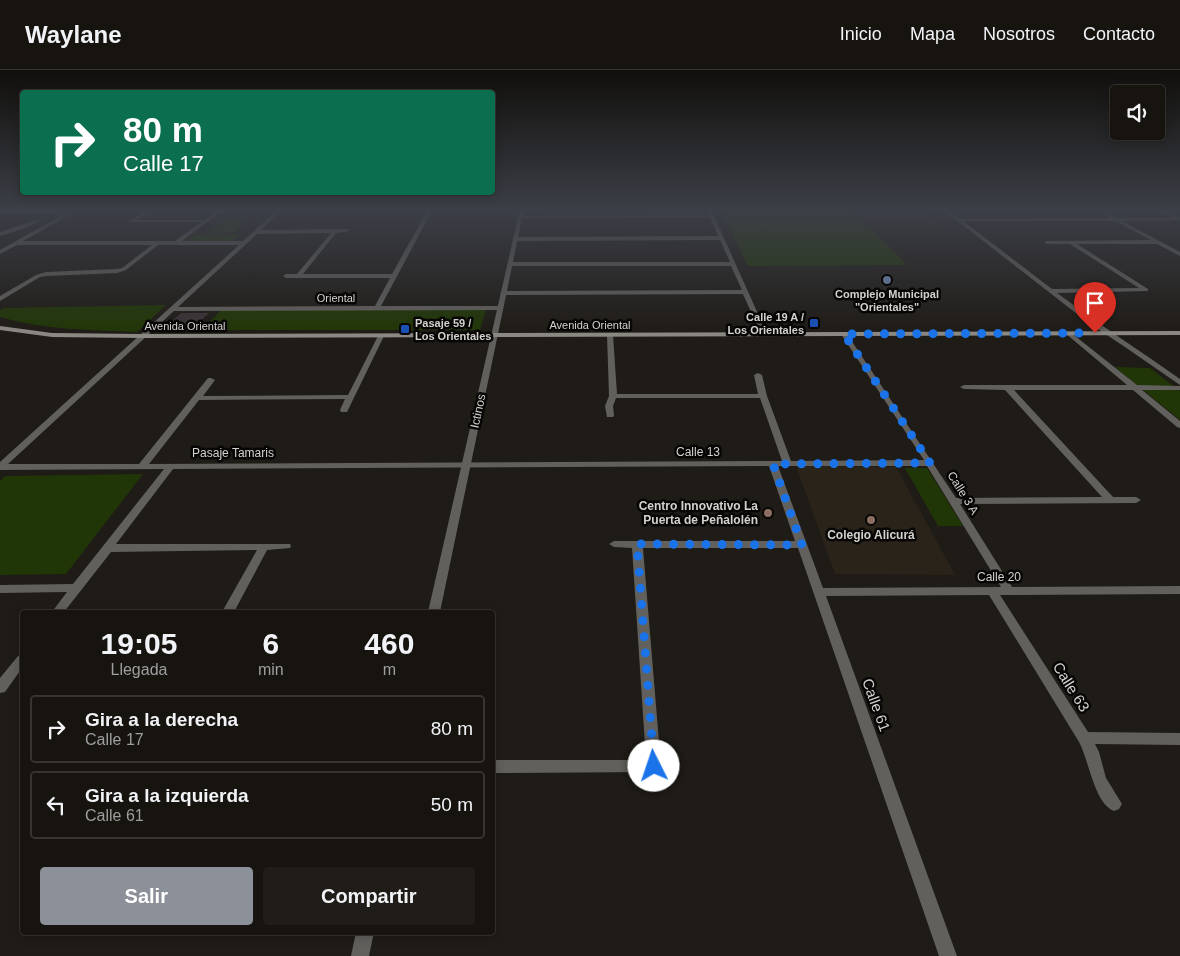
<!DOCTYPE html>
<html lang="es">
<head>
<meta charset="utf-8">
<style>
  :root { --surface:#171410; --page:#201d19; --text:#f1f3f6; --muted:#9e9e9f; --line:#363330; --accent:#8c9099 }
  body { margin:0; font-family:Helvetica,sans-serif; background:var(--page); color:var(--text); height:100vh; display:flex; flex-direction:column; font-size:19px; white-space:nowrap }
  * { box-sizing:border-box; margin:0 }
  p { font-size:16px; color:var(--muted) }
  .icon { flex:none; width:28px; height:28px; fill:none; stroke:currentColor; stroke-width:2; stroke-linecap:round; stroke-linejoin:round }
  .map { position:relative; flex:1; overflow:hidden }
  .panel { position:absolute; left:20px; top:540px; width:475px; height:325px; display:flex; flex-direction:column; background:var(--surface); border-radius:5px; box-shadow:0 2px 12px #0003,0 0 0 1px var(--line) }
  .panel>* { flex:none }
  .guide { position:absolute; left:20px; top:20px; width:475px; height:105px; border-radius:5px; box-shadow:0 2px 12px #0003,0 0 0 1px var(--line); background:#0b6e4f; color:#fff; overflow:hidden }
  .tools { position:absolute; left:1110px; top:15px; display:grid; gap:10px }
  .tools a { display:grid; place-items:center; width:55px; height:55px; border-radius:5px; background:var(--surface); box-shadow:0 2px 12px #0003,0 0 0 1px var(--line); font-size:25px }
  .pin { position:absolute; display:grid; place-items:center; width:42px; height:42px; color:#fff; margin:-51px -21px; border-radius:50% 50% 50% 0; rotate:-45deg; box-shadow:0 0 5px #0007 }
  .pin .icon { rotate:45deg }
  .me { position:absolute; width:55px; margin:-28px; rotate:356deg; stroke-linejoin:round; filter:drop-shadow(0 0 4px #0008) }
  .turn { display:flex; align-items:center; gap:18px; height:105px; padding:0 20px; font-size:22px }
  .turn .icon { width:65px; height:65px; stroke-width:2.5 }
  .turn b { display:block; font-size:35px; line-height:42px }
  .eta { display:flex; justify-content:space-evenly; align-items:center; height:85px; text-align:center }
  .eta b { font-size:30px; font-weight:800; line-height:35px }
  .button { display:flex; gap:10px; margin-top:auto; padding:10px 20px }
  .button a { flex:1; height:58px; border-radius:5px; background:var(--accent); color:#fff; font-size:20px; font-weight:800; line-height:58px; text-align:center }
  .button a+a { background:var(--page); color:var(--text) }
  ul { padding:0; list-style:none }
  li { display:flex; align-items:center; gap:15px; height:68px; margin:0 10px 8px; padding:0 10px; border:2px solid var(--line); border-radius:5px }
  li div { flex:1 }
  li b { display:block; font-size:19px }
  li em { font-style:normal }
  header { display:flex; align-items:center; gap:30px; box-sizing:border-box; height:70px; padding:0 25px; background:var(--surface); border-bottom:1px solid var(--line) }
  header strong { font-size:24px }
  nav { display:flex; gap:28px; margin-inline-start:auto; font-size:18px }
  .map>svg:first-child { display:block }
  .built { fill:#2a2319 }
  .green { fill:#213607 }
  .building { fill:#3a3336 }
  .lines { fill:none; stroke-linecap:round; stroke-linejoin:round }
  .minor { fill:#62605d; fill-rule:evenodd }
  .tertiary { fill:#62605d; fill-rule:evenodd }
  .secondary { fill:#8b8783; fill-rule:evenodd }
  .route { stroke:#1a73e8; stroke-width:9; stroke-dasharray:0 16.2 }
  .service-dot { fill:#5c6f8a; stroke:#070605; stroke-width:2 }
  .transit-dot { fill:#1a4fb4; stroke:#070605; stroke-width:2 }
  .education-dot { fill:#8d6e63; stroke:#070605; stroke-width:2 }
  .labels { text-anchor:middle; stroke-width:5; stroke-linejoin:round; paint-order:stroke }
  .far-poi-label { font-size:11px; font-weight:bold; fill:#d4d2ce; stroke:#070605 }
  .far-street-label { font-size:11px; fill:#d4d2ce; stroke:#070605 }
  .street-label { font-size:12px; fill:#d4d2ce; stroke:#070605 }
  .poi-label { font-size:12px; font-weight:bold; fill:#d4d2ce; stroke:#070605; text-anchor:end }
  .near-street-label { font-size:15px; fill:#d4d2ce; stroke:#070605 }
</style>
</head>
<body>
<header>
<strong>Waylane</strong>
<nav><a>Inicio</a><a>Mapa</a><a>Nosotros</a><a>Contacto</a></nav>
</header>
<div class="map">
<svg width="1180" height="886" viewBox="0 0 1180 886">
  <rect width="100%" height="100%" fill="#1f1b16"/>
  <!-- built -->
  <g class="built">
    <path d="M 853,139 L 923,139 L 947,158 L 872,159 Z"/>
    <path d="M 796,396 L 896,397 L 955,505 L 835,504 Z"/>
  </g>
  <!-- green -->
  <g class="green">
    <path d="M 720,139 L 852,139 L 907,195 L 748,196 Z"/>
    <path d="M 247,148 L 234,162 L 207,163 L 223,149 Z"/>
    <path d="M 240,164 L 233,171 L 186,171 L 194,165 Z"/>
    <path d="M 166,235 L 137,262 C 91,260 44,260 0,247 L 0,240 L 4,238 Z"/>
    <path d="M 221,240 L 486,240 L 480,260 L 202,260 Z"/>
    <path d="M 1115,297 L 1150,298 L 1180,321 L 1180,350 Z"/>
    <path d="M 905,398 L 927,398 L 963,456 L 938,456 Z"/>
    <path d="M 143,404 L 66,504 L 0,505 L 0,411 L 5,406 Z"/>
  </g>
  <!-- building -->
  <path class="building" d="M 181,243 L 209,243 L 194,257 L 165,257 Z"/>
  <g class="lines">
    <!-- minor -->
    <g class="minor">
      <path d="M 74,139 L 80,139 L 23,171 L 175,171 L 201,152 L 131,152 L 129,151 L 148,139 L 153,139 L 138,150 L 205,150 L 219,139 L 484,139 L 482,140 L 432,141 L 381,236 L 500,236 L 503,238 L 500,240 L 174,241 L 8,394 L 139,394 L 208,308 L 211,308 L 215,310 L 203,326 L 348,325 L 378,266 L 381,264 L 384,266 L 347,342 L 341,342 L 340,340 L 345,329 L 199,330 L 149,394 L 782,391 L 760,328 L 616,328 L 613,336 L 614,345 L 613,347 L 607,347 L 605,336 L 609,326 L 607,265 L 610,263 L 613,265 L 617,324 L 758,324 L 754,305 L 758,303 L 762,305 L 767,326 L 791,391 L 924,390 L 841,264 L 844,262 L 847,264 L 956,428 L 1102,427 L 1005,320 L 964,319 L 960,317 L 964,315 L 1127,315 L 1065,263 L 1070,262 L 1137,315 L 1180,316 L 1180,320 L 1142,320 L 1180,351 L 1180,358 L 1177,357 L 1133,320 L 1014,320 L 1113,427 L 1136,427 L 1141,430 L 1136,433 L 960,434 L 1012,517 L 1180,516 L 1180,524 L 1000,525 L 1088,662 L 1180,663 L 1180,675 L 1095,674 L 1099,682 L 1106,708 L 1122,734 L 1119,739 L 1114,741 C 1094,733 1089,690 1079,672 L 989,525 L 826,526 L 957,886 L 939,886 L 798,478 L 643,478 L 661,696 L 659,701 L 654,702 L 492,703 L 492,690 L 646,690 L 632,478 L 614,477 L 609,474 L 614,471 L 795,471 L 769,396 L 173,399 L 116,474 L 290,474 L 291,476 L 290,478 L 267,480 L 234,542 L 222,542 L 257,480 L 111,482 L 64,542 L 52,542 L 67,522 L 0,523 L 0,515 L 73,514 L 164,399 L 0,400 L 0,392 L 239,175 L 158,175 L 126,200 L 117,203 L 46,206 L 40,207 L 0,231 L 0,226 L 36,205 L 46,202 L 117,199 L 122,198 L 152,175 L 17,175 L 0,184 L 0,180 L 66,143 L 0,143 L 0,141 L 71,141 ZM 222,141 L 276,141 L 243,171 L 182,171 ZM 281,141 L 427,141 L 392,204 L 303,204 L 336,163 L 350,161 L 347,159 L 261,160 ZM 331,163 L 297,204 L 286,204 L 283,206 L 286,208 L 390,208 L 375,236 L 178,237 L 257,164 ZM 778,396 L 927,396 L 1001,517 L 823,518 Z"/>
      <path d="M 707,139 L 711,139 L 767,264 L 766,265 L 761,264 L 743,224 L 503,225 L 500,223 L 503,221 L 742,220 L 731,196 L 510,196 L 507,194 L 510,192 L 730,192 L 720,170 L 515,171 L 512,169 L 515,167 L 718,166 L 710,147 L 520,148 L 518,147 L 520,146 L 709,145 Z"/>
      <path d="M 942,139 L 947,139 L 959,149 L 1110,148 L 1095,139 L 1101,139 L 1117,148 L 1172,148 L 1157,139 L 1163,139 L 1180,148 L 1180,150 L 1122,151 L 1180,182 L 1180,186 L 1157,174 L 1077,174 L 1148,219 L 1148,221 L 1057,223 C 1097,253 1139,280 1180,309 L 1180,315 L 1125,277 L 1090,254 ZM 963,151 L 1115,151 L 1151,170 L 1045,171 L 1045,173 L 1047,174 L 1070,174 L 1139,218 L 1052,219 Z"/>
      <path d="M 36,150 L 40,151 L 23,159 L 0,166 L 0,162 Z"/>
      <path d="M 22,584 L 22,598 L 5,622 L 0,623 L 0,608 L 18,586 Z"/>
    </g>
    <!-- tertiary -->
    <g class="tertiary">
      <path d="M 520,139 L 524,139 L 440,542 L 428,542 Z"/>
      <path d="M 356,862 L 374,862 L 369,886 L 351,886 Z"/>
    </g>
    <!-- secondary -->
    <path class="secondary" d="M 0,256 L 52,263 L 142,264 L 1180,261 L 1180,265 L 142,268 L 52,267 L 0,260 Z"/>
  </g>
  <!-- sky -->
  <linearGradient id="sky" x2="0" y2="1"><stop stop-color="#110f0c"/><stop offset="0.53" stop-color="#3c3f47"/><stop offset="1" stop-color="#3c3f47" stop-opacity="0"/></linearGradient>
  <rect width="1180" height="263" fill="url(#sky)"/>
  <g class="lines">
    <!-- route -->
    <path class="route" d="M 654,696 L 637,474 L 802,475 L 773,394 L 930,393 L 844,264 L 1095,263"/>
  </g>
  <!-- markers -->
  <circle class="service-dot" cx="887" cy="210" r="5"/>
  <g class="transit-dot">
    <rect x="809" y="248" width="10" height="10" rx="2.5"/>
    <rect x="400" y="254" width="10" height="10" rx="2.5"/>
  </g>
  <g class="education-dot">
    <circle cx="768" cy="443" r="5"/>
    <circle cx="871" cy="450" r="5"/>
  </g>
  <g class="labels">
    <!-- far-poi labels -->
    <g class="far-poi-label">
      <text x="887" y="228">Complejo Municipal<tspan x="887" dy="13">"Orientales"</tspan></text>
      <text x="804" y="251" text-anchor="end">Calle 19 A /<tspan x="804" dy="13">Los Orientales</tspan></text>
      <text x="415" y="257" text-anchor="start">Pasaje 59 /<tspan x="415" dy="13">Los Orientales</tspan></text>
    </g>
    <!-- far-street labels -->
    <g class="far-street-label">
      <text x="336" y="232">Oriental</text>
      <text x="590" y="259">Avenida Oriental</text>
      <text x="185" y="260">Avenida Oriental</text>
    </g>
    <!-- street labels -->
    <g class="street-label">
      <text transform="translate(478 341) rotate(-78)" y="4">Ictinos</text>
      <text x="698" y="386">Calle 13</text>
      <text x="233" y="387">Pasaje Tamaris</text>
      <text transform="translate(963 423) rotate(58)" y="4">Calle 3 A</text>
      <text x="999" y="511">Calle 20</text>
    </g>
    <!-- poi labels -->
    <g class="poi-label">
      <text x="758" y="440">Centro Innovativo La<tspan x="758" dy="14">Puerta de Peñalolén</tspan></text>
      <text x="871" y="469" text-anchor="middle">Colegio Alicurá</text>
    </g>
    <!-- near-street labels -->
    <g class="near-street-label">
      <text transform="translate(1071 617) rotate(58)" y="5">Calle 63</text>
      <text transform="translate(876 635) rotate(70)" y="5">Calle 61</text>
    </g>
  </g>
</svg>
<div class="tools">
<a><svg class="icon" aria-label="sound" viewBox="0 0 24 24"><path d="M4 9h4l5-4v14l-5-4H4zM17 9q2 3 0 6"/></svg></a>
</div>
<div class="pin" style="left:1095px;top:263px;background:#d93025"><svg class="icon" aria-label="arrive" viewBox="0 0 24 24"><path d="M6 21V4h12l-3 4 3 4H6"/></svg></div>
<svg class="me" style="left:654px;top:696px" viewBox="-20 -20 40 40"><circle r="19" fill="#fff"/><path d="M0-13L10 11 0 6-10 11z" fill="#1a73e8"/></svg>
<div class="guide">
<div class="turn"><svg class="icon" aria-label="right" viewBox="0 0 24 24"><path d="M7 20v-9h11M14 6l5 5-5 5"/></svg><div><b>80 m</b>Calle 17</div></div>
</div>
<section class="panel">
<div class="eta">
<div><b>19:05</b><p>Llegada</p></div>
<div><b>6</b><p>min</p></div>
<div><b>460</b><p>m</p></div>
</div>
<ul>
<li><svg class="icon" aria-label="right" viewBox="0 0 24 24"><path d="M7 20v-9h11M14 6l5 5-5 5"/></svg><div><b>Gira a la derecha</b><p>Calle 17</p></div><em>80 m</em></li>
<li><svg class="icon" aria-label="left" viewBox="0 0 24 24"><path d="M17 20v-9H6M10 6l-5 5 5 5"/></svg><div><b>Gira a la izquierda</b><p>Calle 61</p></div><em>50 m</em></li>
</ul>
<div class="button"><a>Salir</a><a>Compartir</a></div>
</section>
</div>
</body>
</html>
